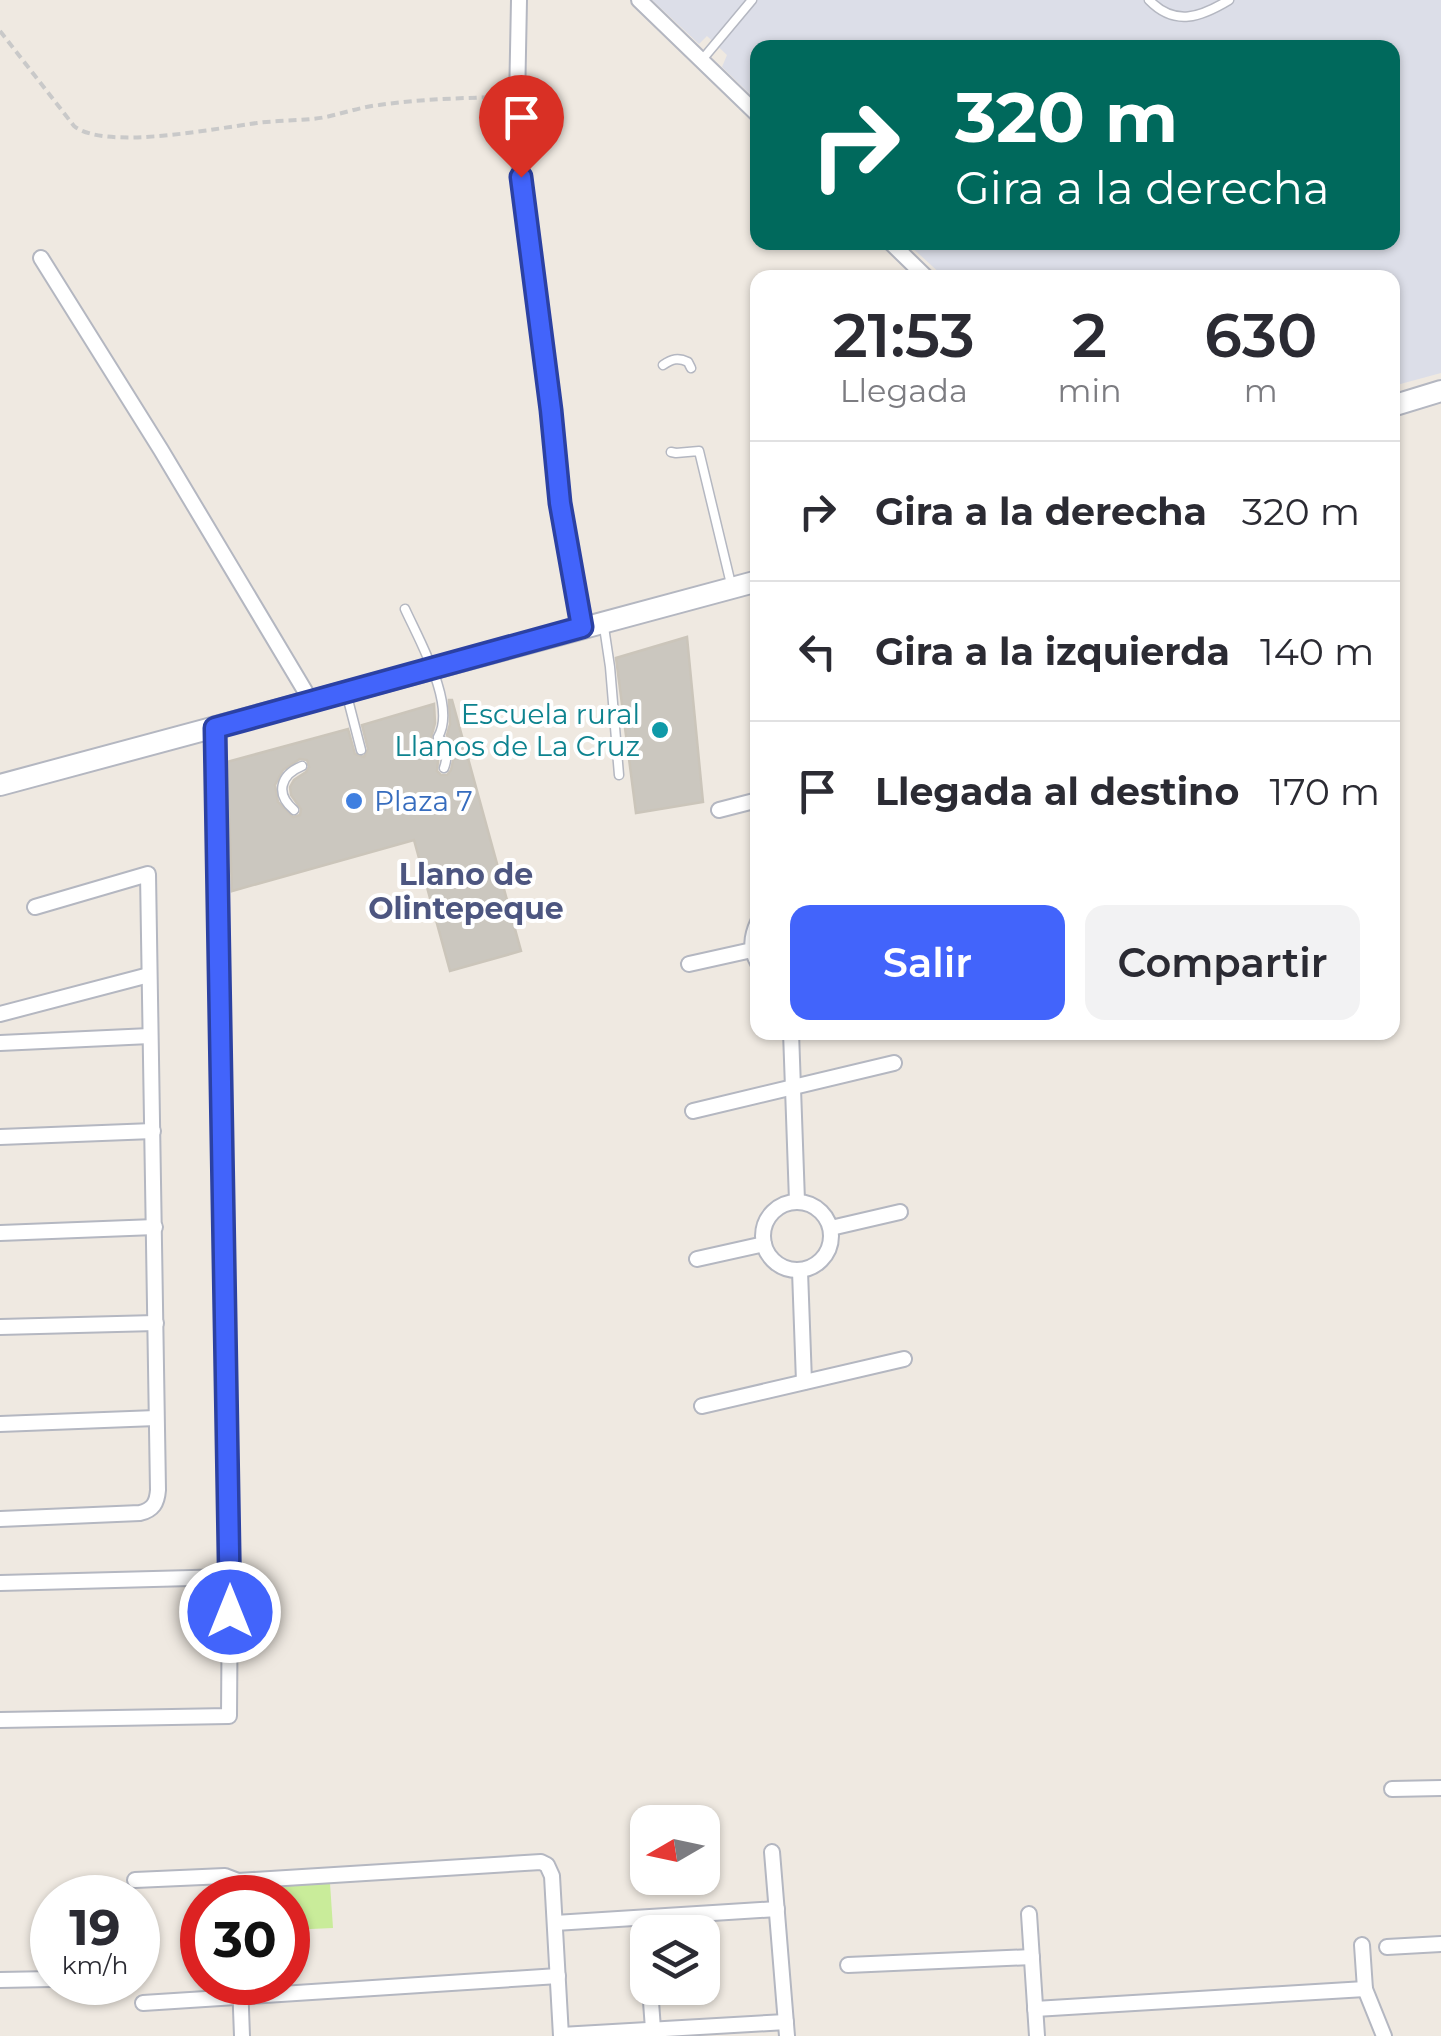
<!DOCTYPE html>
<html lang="es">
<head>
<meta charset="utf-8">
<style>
  :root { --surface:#fff; --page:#f2f2f3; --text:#2b2b33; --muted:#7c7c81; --line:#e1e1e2; --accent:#4264fb }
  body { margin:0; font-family:Montserrat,sans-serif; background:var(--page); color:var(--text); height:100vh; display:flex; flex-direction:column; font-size:38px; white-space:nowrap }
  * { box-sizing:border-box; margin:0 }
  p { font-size:32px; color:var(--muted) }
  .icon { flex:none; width:55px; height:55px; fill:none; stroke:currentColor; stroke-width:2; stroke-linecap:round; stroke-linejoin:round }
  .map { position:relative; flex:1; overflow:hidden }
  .drawer { position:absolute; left:750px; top:270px; width:650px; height:770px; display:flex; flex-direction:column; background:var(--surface); border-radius:20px; box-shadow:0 2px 8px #0004 }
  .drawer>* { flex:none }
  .hud { position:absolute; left:750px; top:40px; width:650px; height:210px; border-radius:20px; box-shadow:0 2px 8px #0004; background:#00695c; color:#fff; overflow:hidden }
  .needle { width:65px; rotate:261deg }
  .controls { position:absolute; left:630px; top:1805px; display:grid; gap:20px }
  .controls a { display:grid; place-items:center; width:90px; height:90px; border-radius:20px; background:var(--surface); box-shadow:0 2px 8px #0004; font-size:50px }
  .speed { position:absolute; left:30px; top:1875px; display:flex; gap:20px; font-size:50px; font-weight:700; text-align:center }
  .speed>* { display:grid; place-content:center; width:130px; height:130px; border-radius:50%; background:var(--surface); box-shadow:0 2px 8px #0004; line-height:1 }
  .speed small { font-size:25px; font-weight:400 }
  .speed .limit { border:15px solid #d22; background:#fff; color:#111 }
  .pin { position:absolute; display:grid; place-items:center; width:85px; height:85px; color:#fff; margin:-102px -42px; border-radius:50% 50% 50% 0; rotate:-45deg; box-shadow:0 0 10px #0007 }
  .pin .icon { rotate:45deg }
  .me { position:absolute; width:110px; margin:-55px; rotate:0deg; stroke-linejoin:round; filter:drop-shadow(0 0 8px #0008) }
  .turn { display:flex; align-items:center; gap:35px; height:210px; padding:0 40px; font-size:45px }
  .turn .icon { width:130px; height:130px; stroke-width:2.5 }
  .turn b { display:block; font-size:70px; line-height:85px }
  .eta { display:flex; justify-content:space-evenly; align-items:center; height:170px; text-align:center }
  .eta b { font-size:60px; font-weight:600; line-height:70px }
  .button { display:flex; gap:20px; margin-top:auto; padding:20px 40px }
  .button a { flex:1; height:115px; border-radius:20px; background:var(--accent); color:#fff; font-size:40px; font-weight:600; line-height:115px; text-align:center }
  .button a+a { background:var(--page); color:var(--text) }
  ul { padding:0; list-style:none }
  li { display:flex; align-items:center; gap:30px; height:140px; padding:0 40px; border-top:2px solid var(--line) }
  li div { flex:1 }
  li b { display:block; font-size:38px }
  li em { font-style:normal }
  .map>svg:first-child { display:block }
  .airport { fill:#dcdee8 }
  .pitch { fill:#c9ec9a }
  .building { fill:#cbc7bf; stroke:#cbc5ba; stroke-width:2.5; fill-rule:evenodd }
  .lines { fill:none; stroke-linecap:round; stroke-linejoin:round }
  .lane-casing { stroke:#b4b7c1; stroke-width:11 }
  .street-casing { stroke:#b4b7c1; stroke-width:18 }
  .secondary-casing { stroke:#b4b7c1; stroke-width:24 }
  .path { stroke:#c9c9c9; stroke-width:4; stroke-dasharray:8 5; stroke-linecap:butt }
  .lane { stroke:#fff; stroke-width:8 }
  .street { stroke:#fff; stroke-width:14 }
  .secondary { stroke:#fff; stroke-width:20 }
  .route-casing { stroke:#2b41a3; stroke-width:25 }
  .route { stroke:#4264fb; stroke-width:18 }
  .culture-dot { fill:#0f9aa8; stroke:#fff; stroke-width:4 }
  .shop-dot { fill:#3f7fe0; stroke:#fff; stroke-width:4 }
  .labels { text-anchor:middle; stroke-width:8; stroke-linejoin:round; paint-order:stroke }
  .culture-label { font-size:28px; fill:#0d838f; stroke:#fff; text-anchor:end }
  .shop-label { font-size:28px; fill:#366cbe; stroke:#fff; text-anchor:start }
  .neighbourhood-label { font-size:30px; font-weight:bold; fill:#4d5680; stroke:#fff }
</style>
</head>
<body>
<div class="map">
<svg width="1441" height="2036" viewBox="0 0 1441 2036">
  <rect width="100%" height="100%" fill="#efe9e1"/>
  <!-- airport -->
  <path class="airport" d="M 652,0 L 1441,0 L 1441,373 L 1393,386 L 1392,278 L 944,277 L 907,243 L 1392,242 L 1392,48 L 758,48 L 757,101 L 722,67 L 727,55 L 707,36 L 699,44 Z"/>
  <!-- pitch -->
  <path class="pitch" d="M 330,1883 L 333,1928 L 288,1930 L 288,1898 L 246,1897 L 245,1887 Z"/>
  <!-- building -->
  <g class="building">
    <path d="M 687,637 L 703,802 L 636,813 L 616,658 Z"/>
    <path d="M 449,700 L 452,700 L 521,951 L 450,971 L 414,840 L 232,891 L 227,762 L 348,729 L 355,754 L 364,757 L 368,749 L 362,725 L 434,704 L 435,723 L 431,738 L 439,752 L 437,771 L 441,775 L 447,775 L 451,770 L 454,756 L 452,745 L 447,735 L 450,724 ZM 300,759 L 307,760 L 309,767 L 306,772 L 294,780 L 290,787 L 291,795 L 301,809 L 300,815 L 293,817 L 278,802 L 275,785 L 283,770 Z"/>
  </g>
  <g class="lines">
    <!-- lane casing -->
    <g class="lane-casing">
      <g id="lane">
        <path d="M 1149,0 C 1175,27 1201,17 1229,0"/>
        <path d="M 701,61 L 752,0"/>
        <path d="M 663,365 C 672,359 678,357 688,362 L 691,368"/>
        <path d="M 671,452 L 676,453 L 699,451 L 731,584"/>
        <path d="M 405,609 C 419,640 457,706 438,737 C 448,745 448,757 444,768"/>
        <path d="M 604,627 L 610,667 L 619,775"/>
        <path d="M 346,692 L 361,750"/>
        <path d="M 294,810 C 275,794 280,775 302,766"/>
      </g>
    </g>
    <!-- street casing -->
    <g class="street-casing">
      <g id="street">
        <path d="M 519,0 L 517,103 L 518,154 L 551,411 L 560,503 L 582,627"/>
        <path d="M 639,0 L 758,115"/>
        <path d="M 890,242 L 927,278"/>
        <path d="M 41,258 L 161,450 L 311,701"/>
        <path d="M 719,810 L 758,800"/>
        <path d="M 758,922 C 751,937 750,949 758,963"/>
        <path d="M 689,964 L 752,950"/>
        <path d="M 0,1014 L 149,975"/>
        <path d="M 791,1032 L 797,1201"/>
        <path d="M 0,1043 L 150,1036"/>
        <path d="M 693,1111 L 894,1063"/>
        <path d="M 0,1137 L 153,1131"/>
        <circle cx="797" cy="1236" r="34"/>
        <path d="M 831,1228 L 900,1212"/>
        <path d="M 0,1233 L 155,1227"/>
        <path d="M 697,1259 L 764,1244"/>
        <path d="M 800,1271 L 804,1382"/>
        <path d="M 0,1327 L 156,1323"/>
        <path d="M 702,1406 L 904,1359"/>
        <path d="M 0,1424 L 156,1418"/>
        <path d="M 0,1519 L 140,1513 C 153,1510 157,1503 158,1490 L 148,874 L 35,907"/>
        <path d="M 0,1583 L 230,1577"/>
        <path d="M 0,1720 L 229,1716 L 230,1577 L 215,727"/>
        <path d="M 1392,1789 L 1441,1788"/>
        <path d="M 772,1852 L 787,2036"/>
        <path d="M 135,1880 L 225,1876 L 238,1881 L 541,1862 L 547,1865 L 552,1876 L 561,2036"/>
        <path d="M 238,1881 L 239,1898"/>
        <path d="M 1029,1914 L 1037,2036"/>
        <path d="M 645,1918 L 648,1953"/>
        <path d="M 555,1923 L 777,1909"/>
        <path d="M 1362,1945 L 1365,1989 L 1384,2036"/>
        <path d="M 1387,1947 L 1441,1944"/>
        <path d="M 848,1965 L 1032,1957"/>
        <path d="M 0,1980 L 52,1979"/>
        <path d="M 240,1982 L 242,2036"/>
        <path d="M 650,1988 L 653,2029"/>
        <path d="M 143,2003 L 558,1976"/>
        <path d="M 1035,2009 L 1365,1989"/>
        <path d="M 561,2035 L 786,2022"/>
      </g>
    </g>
    <!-- secondary casing -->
    <g class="secondary-casing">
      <g id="secondary">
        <path d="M 1392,406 L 1441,391"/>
        <path d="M 0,785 L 758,581"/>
      </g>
    </g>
    <!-- path -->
    <path class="path" d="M 0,31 L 74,126 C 105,151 217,128 257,123 C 280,120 304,121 326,117 C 344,113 361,107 379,105 C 420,99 462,98 503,97"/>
    <!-- lane -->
    <use href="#lane" class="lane"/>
    <!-- street -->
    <use href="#street" class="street"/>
    <!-- secondary -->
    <use href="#secondary" class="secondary"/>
  </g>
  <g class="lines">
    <!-- route casing -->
    <g class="route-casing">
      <path id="route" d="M 230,1612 L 215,728 L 582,627 L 560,503 L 551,410 L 521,177"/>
    </g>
    <!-- route -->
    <use href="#route" class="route"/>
  </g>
  <!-- markers -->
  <circle class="culture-dot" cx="660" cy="730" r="10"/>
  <circle class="shop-dot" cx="354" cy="801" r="10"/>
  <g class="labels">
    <!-- culture labels -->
    <g class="culture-label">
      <text x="640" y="724">Escuela rural<tspan x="640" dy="32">Llanos de La Cruz</tspan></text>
    </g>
    <!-- shop labels -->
    <g class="shop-label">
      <text x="374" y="811">Plaza 7</text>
    </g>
    <!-- neighbourhood labels -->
    <g class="neighbourhood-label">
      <text x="466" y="885">Llano de<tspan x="466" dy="34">Olintepeque</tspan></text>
    </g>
  </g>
</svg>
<div class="controls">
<a><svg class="needle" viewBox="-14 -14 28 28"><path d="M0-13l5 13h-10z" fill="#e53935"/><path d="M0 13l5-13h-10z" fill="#7c7c81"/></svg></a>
<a><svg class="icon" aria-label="layers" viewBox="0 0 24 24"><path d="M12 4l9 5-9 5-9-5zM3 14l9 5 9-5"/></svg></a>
</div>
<div class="speed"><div>19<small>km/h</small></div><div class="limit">30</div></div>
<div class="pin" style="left:521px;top:177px;background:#d93025"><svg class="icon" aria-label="arrive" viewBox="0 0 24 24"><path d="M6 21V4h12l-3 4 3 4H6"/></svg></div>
<svg class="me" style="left:230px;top:1612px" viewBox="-20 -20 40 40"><circle r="17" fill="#4264fb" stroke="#fff" stroke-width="3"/><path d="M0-11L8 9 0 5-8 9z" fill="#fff"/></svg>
<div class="hud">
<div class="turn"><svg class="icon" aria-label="right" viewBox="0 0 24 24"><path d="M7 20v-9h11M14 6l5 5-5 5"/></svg><div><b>320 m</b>Gira a la derecha</div></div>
</div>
<section class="drawer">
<div class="eta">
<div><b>21:53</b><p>Llegada</p></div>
<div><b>2</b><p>min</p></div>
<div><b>630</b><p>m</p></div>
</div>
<ul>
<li><svg class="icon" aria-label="right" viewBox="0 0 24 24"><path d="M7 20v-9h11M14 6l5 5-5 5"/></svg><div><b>Gira a la derecha</b></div><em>320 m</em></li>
<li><svg class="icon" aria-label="left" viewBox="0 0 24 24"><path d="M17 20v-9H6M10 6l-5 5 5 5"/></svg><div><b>Gira a la izquierda</b></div><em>140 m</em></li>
<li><svg class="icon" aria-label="arrive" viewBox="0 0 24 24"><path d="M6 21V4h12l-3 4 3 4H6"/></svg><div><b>Llegada al destino</b></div><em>170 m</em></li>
</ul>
<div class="button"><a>Salir</a><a>Compartir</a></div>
</section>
</div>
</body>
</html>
